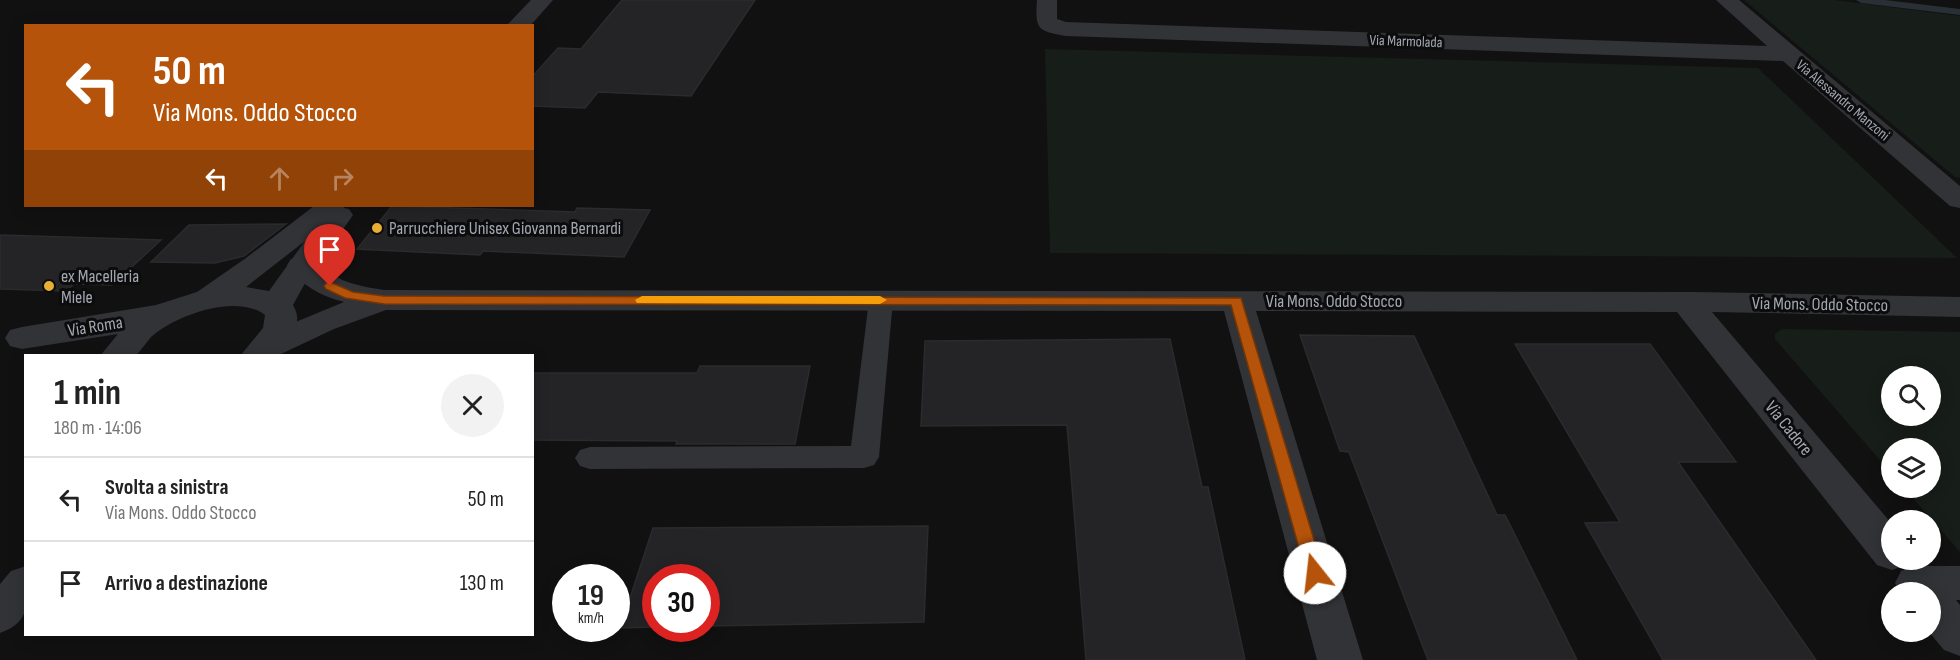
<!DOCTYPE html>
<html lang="it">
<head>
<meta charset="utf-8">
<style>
  :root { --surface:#fff; --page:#f2f2f2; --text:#222; --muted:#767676; --line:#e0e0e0 }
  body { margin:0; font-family:"Sofia Sans Condensed",sans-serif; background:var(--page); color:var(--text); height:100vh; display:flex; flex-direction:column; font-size:22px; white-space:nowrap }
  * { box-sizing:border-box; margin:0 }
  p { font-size:20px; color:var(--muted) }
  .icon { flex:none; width:33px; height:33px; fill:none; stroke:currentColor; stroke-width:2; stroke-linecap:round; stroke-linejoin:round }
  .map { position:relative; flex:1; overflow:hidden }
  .drawer { position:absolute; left:24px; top:354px; width:510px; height:282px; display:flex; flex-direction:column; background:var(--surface); border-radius:0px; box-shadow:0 3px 15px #0003 }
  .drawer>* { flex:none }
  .top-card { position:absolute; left:24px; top:24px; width:510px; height:183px; border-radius:0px; box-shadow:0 3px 15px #0003; background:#b45309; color:#fff; overflow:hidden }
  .tools { position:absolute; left:1881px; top:366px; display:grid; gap:12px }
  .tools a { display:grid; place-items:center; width:60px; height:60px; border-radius:50%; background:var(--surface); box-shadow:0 3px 15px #0003; font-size:30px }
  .speed { position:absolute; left:552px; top:564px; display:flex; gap:12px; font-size:30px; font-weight:700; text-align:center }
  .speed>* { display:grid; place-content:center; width:78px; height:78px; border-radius:50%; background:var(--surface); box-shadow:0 3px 15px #0003; line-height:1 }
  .speed small { font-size:15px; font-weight:400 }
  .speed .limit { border:9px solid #d22; background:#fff; color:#111 }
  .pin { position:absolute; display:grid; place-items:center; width:51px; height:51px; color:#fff; margin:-62px -26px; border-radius:50% 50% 50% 0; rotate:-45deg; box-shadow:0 0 6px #0007 }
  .pin .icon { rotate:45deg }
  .me { position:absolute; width:66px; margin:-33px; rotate:344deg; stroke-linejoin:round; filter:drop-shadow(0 0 4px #0008) }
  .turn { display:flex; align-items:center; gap:21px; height:126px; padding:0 30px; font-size:27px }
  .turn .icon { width:78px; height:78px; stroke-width:2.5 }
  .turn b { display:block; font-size:42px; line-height:51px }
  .lanes { display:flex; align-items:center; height:57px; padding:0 30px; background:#0003; justify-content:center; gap:30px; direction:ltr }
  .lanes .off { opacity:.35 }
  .round { display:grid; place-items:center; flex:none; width:63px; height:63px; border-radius:32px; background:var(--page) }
  .headline { display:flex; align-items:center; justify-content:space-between; height:102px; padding:0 30px }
  h1 { font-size:36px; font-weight:700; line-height:45px }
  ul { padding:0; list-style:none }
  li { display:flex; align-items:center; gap:18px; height:84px; padding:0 30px; border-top:2px solid var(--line) }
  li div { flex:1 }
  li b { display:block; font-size:22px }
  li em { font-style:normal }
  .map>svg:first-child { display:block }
  .green { fill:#171d18; fill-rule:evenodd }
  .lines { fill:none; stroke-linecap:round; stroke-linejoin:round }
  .stream { fill:#282f35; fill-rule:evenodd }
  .building { fill:#242426; stroke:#2b2b2e; stroke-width:1.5 }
  .service { fill:#323337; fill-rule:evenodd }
  .minor { fill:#323337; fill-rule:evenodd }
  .tertiary { fill:#323337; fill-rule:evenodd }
  .route { fill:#b45309; stroke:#753606; stroke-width:1.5 }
  .slow { fill:#f59e0b }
  .poi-dot { fill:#e8af33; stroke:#0c0c0d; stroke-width:2 }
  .labels { text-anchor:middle; stroke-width:6; stroke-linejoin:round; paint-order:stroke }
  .far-street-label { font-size:15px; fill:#a3a7b2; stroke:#0c0c0d }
  .poi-label { font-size:18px; fill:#a3a7b2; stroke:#0c0c0d; text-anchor:start }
  .street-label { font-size:18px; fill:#a3a7b2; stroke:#0c0c0d }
</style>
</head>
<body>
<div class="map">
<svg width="1960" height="660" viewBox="0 0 1960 660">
  <rect width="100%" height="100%" fill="#111112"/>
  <!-- green -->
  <g class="green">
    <path d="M 1744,0 L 1834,0 L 1960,16 L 1960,178 L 1955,177 Z"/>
    <path d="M 1045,49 L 1758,68 L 1957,258 L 1050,253 Z"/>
    <path d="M 1782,329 L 1960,332 L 1960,552 L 1904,488 L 1930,488 L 1930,448 L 1892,448 L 1891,473 L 1775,339 L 1775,334 ZM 1892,376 L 1930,376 L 1930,416 L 1892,416 Z"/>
  </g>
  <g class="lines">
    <!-- stream -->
    <path class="stream" d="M 1856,0 L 1885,0 L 1960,9 L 1960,15 L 1861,3 Z"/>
  </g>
  <!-- building -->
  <g class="building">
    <path d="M 622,0 L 755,0 L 691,96 L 598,92 L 585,108 L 532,106 L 532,77 L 558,48 L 581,49 Z"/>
    <path d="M 392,206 L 575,212 L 577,208 L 650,210 L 624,257 L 483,251 L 480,255 L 357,249 Z"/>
    <path d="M 286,224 L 244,256 L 215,263 L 151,262 L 189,225 Z"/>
    <path d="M 0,235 L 161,240 L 112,285 L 74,284 L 66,291 L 0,289 Z"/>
    <path d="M 1300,335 L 1414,336 L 1497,515 L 1505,515 L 1577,660 L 1428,660 L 1349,452 L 1340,451 Z"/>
    <path d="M 1170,339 L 1202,487 L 1208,487 L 1245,660 L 1086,660 L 1067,425 L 921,426 L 925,341 Z"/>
    <path d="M 1515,344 L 1650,344 L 1736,462 L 1678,462 L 1816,660 L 1663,660 L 1585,523 L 1620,522 Z"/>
    <path d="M 700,366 L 810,366 L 795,444 L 676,444 L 677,441 L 532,440 L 532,373 L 697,373 Z"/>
    <path d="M 928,526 L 924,622 L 706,626 L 706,578 L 656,578 L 656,627 L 620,628 L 653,528 Z"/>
  </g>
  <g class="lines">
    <!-- service -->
    <path class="service" d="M 881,292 L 890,295 L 893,300 L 879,457 L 874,465 L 864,468 L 590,469 L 580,466 L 575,458 L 580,450 L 590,447 L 851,446 L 869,300 L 872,295 Z"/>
    <!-- minor -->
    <g class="minor">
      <path d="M 1037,0 L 1057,0 L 1057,19 L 1066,22 L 1767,46 L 1716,0 L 1739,0 L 1960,186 L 1960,208 L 1950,206 L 1783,61 L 1066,36 C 1037,31 1035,29 1037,0 Z"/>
      <path d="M 302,256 C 314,259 319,267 330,273 C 346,284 365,287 384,290 L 1695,292 L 1960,297 L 1960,317 L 1712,312 L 1892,524 L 1892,560 L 1909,560 L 1907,565 L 1892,570 L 1877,565 L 1677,312 L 1256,311 L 1363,660 L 1317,660 L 1224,311 L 386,310 L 334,329 L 281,354 L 257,354 L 252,346 L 257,338 L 344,302 C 320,296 301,285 287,265 L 291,259 Z"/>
      <path d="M 1916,566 L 1960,566 L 1960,600 L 1956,600 L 1960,605 L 1960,656 L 1944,650 L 1929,632 L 1930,592 L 1900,592 L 1895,583 L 1901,571 Z"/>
    </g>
    <!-- tertiary -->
    <g class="tertiary">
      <path d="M 531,0 L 553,0 L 530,26 L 506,26 Z"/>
      <path d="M 314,206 L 345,206 L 344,208 L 349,209 L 353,215 L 304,285 L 293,305 C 305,325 289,341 276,356 L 240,356 L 263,328 L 265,315 C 237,293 175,315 151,337 C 146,343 141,350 136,356 L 100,356 L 118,334 L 22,349 L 10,346 L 5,338 L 10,330 L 22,327 L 156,305 L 197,292 L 246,258 ZM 305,241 L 269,291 L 246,287 Z"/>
      <path d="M 26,566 C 26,597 35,621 0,633 L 0,584 L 11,571 Z"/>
    </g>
  </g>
  <!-- route -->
  <path class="route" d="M 330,282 L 353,292 L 384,296 L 1241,298 L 1324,573 L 1321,578 L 1315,581 L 1309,578 L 1306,573 L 1231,305 L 384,304 L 345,298 L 326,289 L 324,286 L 326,283 Z"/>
  <!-- slow -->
  <path class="slow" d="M 642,296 L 880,296 L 887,300 L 880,304 L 637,303 L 635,300 Z"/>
  <!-- markers -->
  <g class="poi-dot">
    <circle cx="377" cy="228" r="6"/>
    <circle cx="49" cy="286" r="6"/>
  </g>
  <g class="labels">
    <!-- far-street labels -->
    <g class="far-street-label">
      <text transform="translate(1406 41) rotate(2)" y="5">Via Marmolada</text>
      <text transform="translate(1843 100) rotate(40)" y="5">Via Alessandro Manzoni</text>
    </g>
    <!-- poi labels -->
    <g class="poi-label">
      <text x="389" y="234">Parrucchiere Unisex Giovanna Bernardi</text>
      <text x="61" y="282">ex Macelleria<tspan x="61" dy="21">Miele</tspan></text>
    </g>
    <!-- street labels -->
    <g class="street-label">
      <text x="1334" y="307">Via Mons. Oddo Stocco</text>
      <text transform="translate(1820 304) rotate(1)" y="6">Via Mons. Oddo Stocco</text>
      <text transform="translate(95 326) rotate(-9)" y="6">Via Roma</text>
      <text transform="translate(1789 428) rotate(51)" y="6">Via Cadore</text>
    </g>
  </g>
</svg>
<div class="tools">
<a><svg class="icon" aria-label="search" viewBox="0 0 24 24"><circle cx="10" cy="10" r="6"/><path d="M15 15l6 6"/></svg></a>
<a><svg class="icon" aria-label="layers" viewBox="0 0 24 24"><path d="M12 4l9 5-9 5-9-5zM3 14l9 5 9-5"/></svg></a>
<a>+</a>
<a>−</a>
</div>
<div class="speed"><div>19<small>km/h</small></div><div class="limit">30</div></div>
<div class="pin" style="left:330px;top:286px;background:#d93025"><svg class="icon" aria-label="arrive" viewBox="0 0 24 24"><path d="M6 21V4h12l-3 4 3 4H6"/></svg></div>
<svg class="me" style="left:1315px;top:573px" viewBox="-20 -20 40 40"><circle r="19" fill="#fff"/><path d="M0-13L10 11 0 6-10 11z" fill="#b45309"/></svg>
<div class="top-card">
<div class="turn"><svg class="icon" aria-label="left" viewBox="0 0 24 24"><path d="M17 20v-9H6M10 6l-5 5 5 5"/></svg><div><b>50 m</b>Via Mons. Oddo Stocco</div></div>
<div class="lanes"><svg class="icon" aria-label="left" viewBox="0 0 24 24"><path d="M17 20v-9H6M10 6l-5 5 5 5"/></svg><svg class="icon off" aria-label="ahead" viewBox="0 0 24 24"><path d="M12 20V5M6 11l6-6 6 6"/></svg><svg class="icon off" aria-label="right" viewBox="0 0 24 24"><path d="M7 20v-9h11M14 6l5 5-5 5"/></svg></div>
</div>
<section class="drawer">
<div class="headline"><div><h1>1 min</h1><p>180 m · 14:06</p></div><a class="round"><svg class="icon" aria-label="close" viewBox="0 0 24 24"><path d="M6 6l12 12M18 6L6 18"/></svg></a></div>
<ul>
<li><svg class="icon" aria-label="left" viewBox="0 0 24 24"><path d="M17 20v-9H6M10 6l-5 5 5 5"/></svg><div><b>Svolta a sinistra</b><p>Via Mons. Oddo Stocco</p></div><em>50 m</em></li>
<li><svg class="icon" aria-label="arrive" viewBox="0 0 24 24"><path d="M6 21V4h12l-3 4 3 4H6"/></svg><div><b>Arrivo a destinazione</b></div><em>130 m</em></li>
</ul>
</section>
</div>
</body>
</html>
